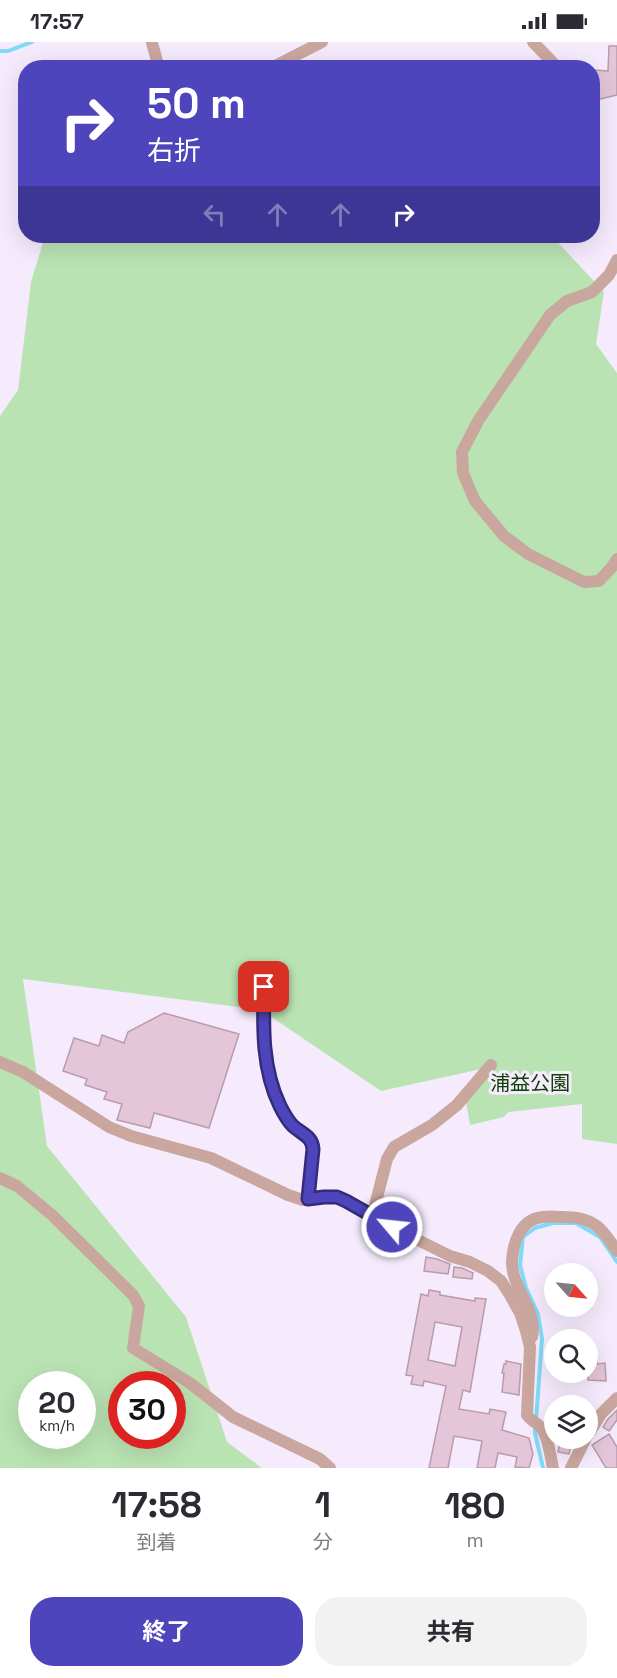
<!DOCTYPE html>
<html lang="ja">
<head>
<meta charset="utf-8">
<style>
  :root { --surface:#fff; --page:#f2f2f3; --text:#2b2b33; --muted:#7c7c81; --accent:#4e44bb }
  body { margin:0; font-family:"Space Grotesk","Noto Sans JP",sans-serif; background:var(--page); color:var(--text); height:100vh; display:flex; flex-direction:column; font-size:22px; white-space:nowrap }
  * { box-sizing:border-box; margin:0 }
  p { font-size:20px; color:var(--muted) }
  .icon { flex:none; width:33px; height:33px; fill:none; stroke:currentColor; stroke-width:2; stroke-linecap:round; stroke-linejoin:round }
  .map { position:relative; height:1426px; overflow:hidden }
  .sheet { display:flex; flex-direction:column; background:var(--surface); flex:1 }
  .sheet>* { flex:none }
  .guide { position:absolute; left:18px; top:18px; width:582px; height:183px; border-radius:24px; box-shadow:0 6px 24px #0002; background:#4e44bb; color:#fff; overflow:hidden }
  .needle { width:39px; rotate:117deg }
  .controls { position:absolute; left:544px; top:1221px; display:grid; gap:12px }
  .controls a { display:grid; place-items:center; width:54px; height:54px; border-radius:50%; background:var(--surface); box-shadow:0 6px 24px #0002; font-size:30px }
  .speed { position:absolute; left:18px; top:1329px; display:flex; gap:12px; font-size:30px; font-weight:700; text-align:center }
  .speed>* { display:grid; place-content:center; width:78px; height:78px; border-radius:50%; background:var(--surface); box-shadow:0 6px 24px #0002; line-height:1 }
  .speed small { font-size:15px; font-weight:400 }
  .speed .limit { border:9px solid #d22; background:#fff; color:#111 }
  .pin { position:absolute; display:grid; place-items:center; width:51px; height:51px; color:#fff; margin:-26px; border-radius:12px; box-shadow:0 3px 9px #0006 }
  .me { position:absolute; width:66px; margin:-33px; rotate:298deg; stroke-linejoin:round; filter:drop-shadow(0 0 4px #0008) }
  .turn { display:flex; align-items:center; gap:21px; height:126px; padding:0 30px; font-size:27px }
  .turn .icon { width:78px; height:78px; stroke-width:2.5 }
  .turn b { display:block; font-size:42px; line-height:51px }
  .lanes { display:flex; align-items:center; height:57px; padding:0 30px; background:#0003; justify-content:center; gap:30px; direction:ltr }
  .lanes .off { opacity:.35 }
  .eta { display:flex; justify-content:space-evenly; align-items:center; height:102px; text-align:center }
  .eta b { font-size:36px; font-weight:700; line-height:42px }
  .primary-button { display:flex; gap:12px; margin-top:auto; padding:12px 30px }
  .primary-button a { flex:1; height:69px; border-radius:24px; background:var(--accent); color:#fff; font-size:24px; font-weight:700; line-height:69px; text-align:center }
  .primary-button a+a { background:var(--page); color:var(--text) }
  .status { display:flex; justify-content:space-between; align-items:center; height:42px; padding:0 30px; background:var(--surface); direction:ltr }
  .status svg { height:16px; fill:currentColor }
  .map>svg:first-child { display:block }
  .green { fill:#bae3b3; fill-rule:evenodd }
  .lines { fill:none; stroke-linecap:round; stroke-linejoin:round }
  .stream { stroke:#7fdaf7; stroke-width:4 }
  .building { fill:#e4c6d8; stroke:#b99bae; stroke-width:1.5; fill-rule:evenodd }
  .street { stroke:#caa79e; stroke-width:12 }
  .route-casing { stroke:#332c7a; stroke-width:15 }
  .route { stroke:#4e44bb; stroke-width:10 }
  .labels { text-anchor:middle; stroke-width:6; stroke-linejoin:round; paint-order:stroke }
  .park-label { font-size:20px; fill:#104208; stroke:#f5ebfd }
</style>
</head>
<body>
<div class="status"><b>17:57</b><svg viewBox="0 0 49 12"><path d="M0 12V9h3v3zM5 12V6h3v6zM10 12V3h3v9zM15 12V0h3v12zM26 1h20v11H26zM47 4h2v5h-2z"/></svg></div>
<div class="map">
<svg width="617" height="1426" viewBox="0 0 617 1426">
  <rect width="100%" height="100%" fill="#f5ebfd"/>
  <!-- green -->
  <path class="green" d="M 45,194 L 552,194 L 604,250 L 596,302 L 617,331 L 617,1102 L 582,1097 L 582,1062 L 508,1070 L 504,1075 L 470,1083 L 466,1059 L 495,1024 L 381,1049 L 261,968 L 23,937 L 47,1104 L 186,1275 L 227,1400 L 262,1426 L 0,1426 L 0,374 L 18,348 L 31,240 ZM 32,1342 L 82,1342 L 82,1394 L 32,1394 ZM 122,1342 L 172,1342 L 172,1394 L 122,1394 Z"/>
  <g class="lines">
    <!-- stream -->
    <g class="stream">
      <path d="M 0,9 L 8,9 L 32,0"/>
      <path d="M 536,1378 L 542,1297 L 538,1272 L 526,1246 L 520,1223 L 523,1195 L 535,1186 L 553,1181 L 576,1181 L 600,1195 L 617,1220"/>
      <path d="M 535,1386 L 535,1391 L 543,1426"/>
    </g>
  </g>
  <!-- building -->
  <g class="building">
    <path d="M 609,4 L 617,4 L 617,53 L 592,59 L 593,28 L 608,29 Z"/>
    <path d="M 164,971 L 239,992 L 209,1086 L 154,1071 L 150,1086 L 117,1078 L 122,1062 L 104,1057 L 107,1050 L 85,1043 L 87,1037 L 63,1029 L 74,996 L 99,1004 L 102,993 L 124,1001 L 128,990 Z"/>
    <path d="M 426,1215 L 437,1217 L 450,1222 L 448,1232 L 424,1229 Z"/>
    <path d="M 454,1225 L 462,1226 L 473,1231 L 472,1237 L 453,1235 Z"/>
    <path d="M 429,1248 L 440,1250 L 440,1253 L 475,1259 L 475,1256 L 486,1257 L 470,1350 L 463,1348 L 459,1367 L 489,1372 L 490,1367 L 506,1370 L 502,1388 L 529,1396 L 533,1412 L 529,1426 L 515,1425 L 517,1415 L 498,1411 L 495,1426 L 477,1426 L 482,1399 L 454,1394 L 448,1426 L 429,1426 L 446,1344 L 424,1339 L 423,1344 L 411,1342 L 413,1334 L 406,1333 L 421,1252 L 428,1254 ZM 435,1280 L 462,1285 L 455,1324 L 428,1318 Z"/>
    <path d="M 588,1316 L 597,1316 L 597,1322 L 605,1321 L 606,1339 L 588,1338 Z"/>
    <path d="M 506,1319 L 521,1322 L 519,1353 L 502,1350 L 504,1331 L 502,1331 L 504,1322 L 506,1322 Z"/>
    <path d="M 617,1368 L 617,1378 L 609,1389 L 603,1385 L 608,1377 Z"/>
    <path d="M 609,1392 L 617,1405 L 617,1426 L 606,1426 L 592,1403 Z"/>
    <path d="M 561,1396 L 573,1397 L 569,1412 L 558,1410 Z"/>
  </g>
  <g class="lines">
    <!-- street -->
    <g class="street">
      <path d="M 533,0 L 558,26"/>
      <path d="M 152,1 L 159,26"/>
      <path d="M 271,26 L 322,0"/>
      <path d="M 617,218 L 609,233 L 592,250 L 567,259 L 550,273 L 478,379 L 462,410 L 463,431 L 475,459 L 504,494 L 528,512 L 584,540 L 599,539 L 612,525 L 617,517"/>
      <path d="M 264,945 C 263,986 262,1026 280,1064 C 283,1070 288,1079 293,1083 C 301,1092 312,1094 313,1107 L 308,1157"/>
      <path d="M 0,1020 L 23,1030 L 109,1085 L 131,1094 L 211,1116 L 288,1153 L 303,1158 L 324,1155 L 337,1156 L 346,1159 L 372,1175 L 450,1214 L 470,1220 L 488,1229 L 501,1239 L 510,1253 L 520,1271 L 526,1289 L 530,1305 L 527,1373 C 531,1379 538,1381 542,1387 C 549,1397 550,1414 553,1426"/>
      <path d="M 0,1136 L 17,1144 L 52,1173 L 133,1253 L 139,1264 L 133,1306 L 190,1341 L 233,1375 L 320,1417 L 330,1426"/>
      <path d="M 372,1175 L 387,1117 L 394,1105 L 432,1083 L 457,1063 L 491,1023"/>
      <path d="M 532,1295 C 538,1268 512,1247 512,1220 C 513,1201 520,1177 543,1175 C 549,1174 555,1175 562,1175 C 575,1175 586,1176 597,1184 C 605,1191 611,1200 617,1209"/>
      <path d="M 588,1393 L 601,1372 L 617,1356"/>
      <path d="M 571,1426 L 586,1396"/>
    </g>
  </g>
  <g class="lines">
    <!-- route casing -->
    <g class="route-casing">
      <path id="route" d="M 264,945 C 263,986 262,1027 280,1064 C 283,1070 288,1079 293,1084 C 302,1092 312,1094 313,1107 L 308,1157 L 324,1155 L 337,1155 L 346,1159 L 392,1185"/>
    </g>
    <!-- route -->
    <use href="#route" class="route"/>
  </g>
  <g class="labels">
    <!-- park labels -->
    <g class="park-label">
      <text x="530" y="1048">浦益公園</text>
    </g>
  </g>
</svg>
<div class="controls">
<a><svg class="needle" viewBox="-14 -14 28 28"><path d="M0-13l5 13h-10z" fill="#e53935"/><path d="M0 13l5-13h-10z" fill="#7c7c81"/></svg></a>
<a><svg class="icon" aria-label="search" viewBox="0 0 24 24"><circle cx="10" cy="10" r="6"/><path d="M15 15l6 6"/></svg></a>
<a><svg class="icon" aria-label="layers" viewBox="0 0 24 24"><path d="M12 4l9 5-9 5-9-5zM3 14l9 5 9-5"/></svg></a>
</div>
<div class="speed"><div>20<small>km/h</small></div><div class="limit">30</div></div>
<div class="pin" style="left:264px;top:945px;background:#d93025"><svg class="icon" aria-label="arrive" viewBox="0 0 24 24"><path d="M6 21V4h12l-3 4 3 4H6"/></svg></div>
<svg class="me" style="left:392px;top:1185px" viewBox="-20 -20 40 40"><circle r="17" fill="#4e44bb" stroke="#fff" stroke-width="3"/><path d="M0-11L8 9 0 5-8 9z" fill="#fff"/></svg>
<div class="guide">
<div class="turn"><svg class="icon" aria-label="right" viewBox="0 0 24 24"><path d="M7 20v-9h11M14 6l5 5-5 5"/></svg><div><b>50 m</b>右折</div></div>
<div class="lanes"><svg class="icon off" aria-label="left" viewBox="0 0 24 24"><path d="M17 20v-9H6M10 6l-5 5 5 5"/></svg><svg class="icon off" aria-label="ahead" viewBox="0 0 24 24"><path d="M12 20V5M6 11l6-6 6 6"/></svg><svg class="icon off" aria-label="ahead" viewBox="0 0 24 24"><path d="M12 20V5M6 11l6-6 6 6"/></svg><svg class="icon" aria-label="right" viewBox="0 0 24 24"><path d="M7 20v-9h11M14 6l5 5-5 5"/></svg></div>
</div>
</div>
<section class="sheet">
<div class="eta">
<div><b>17:58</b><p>到着</p></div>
<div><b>1</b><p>分</p></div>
<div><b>180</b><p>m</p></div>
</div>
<div class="primary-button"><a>終了</a><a>共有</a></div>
</section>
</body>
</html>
